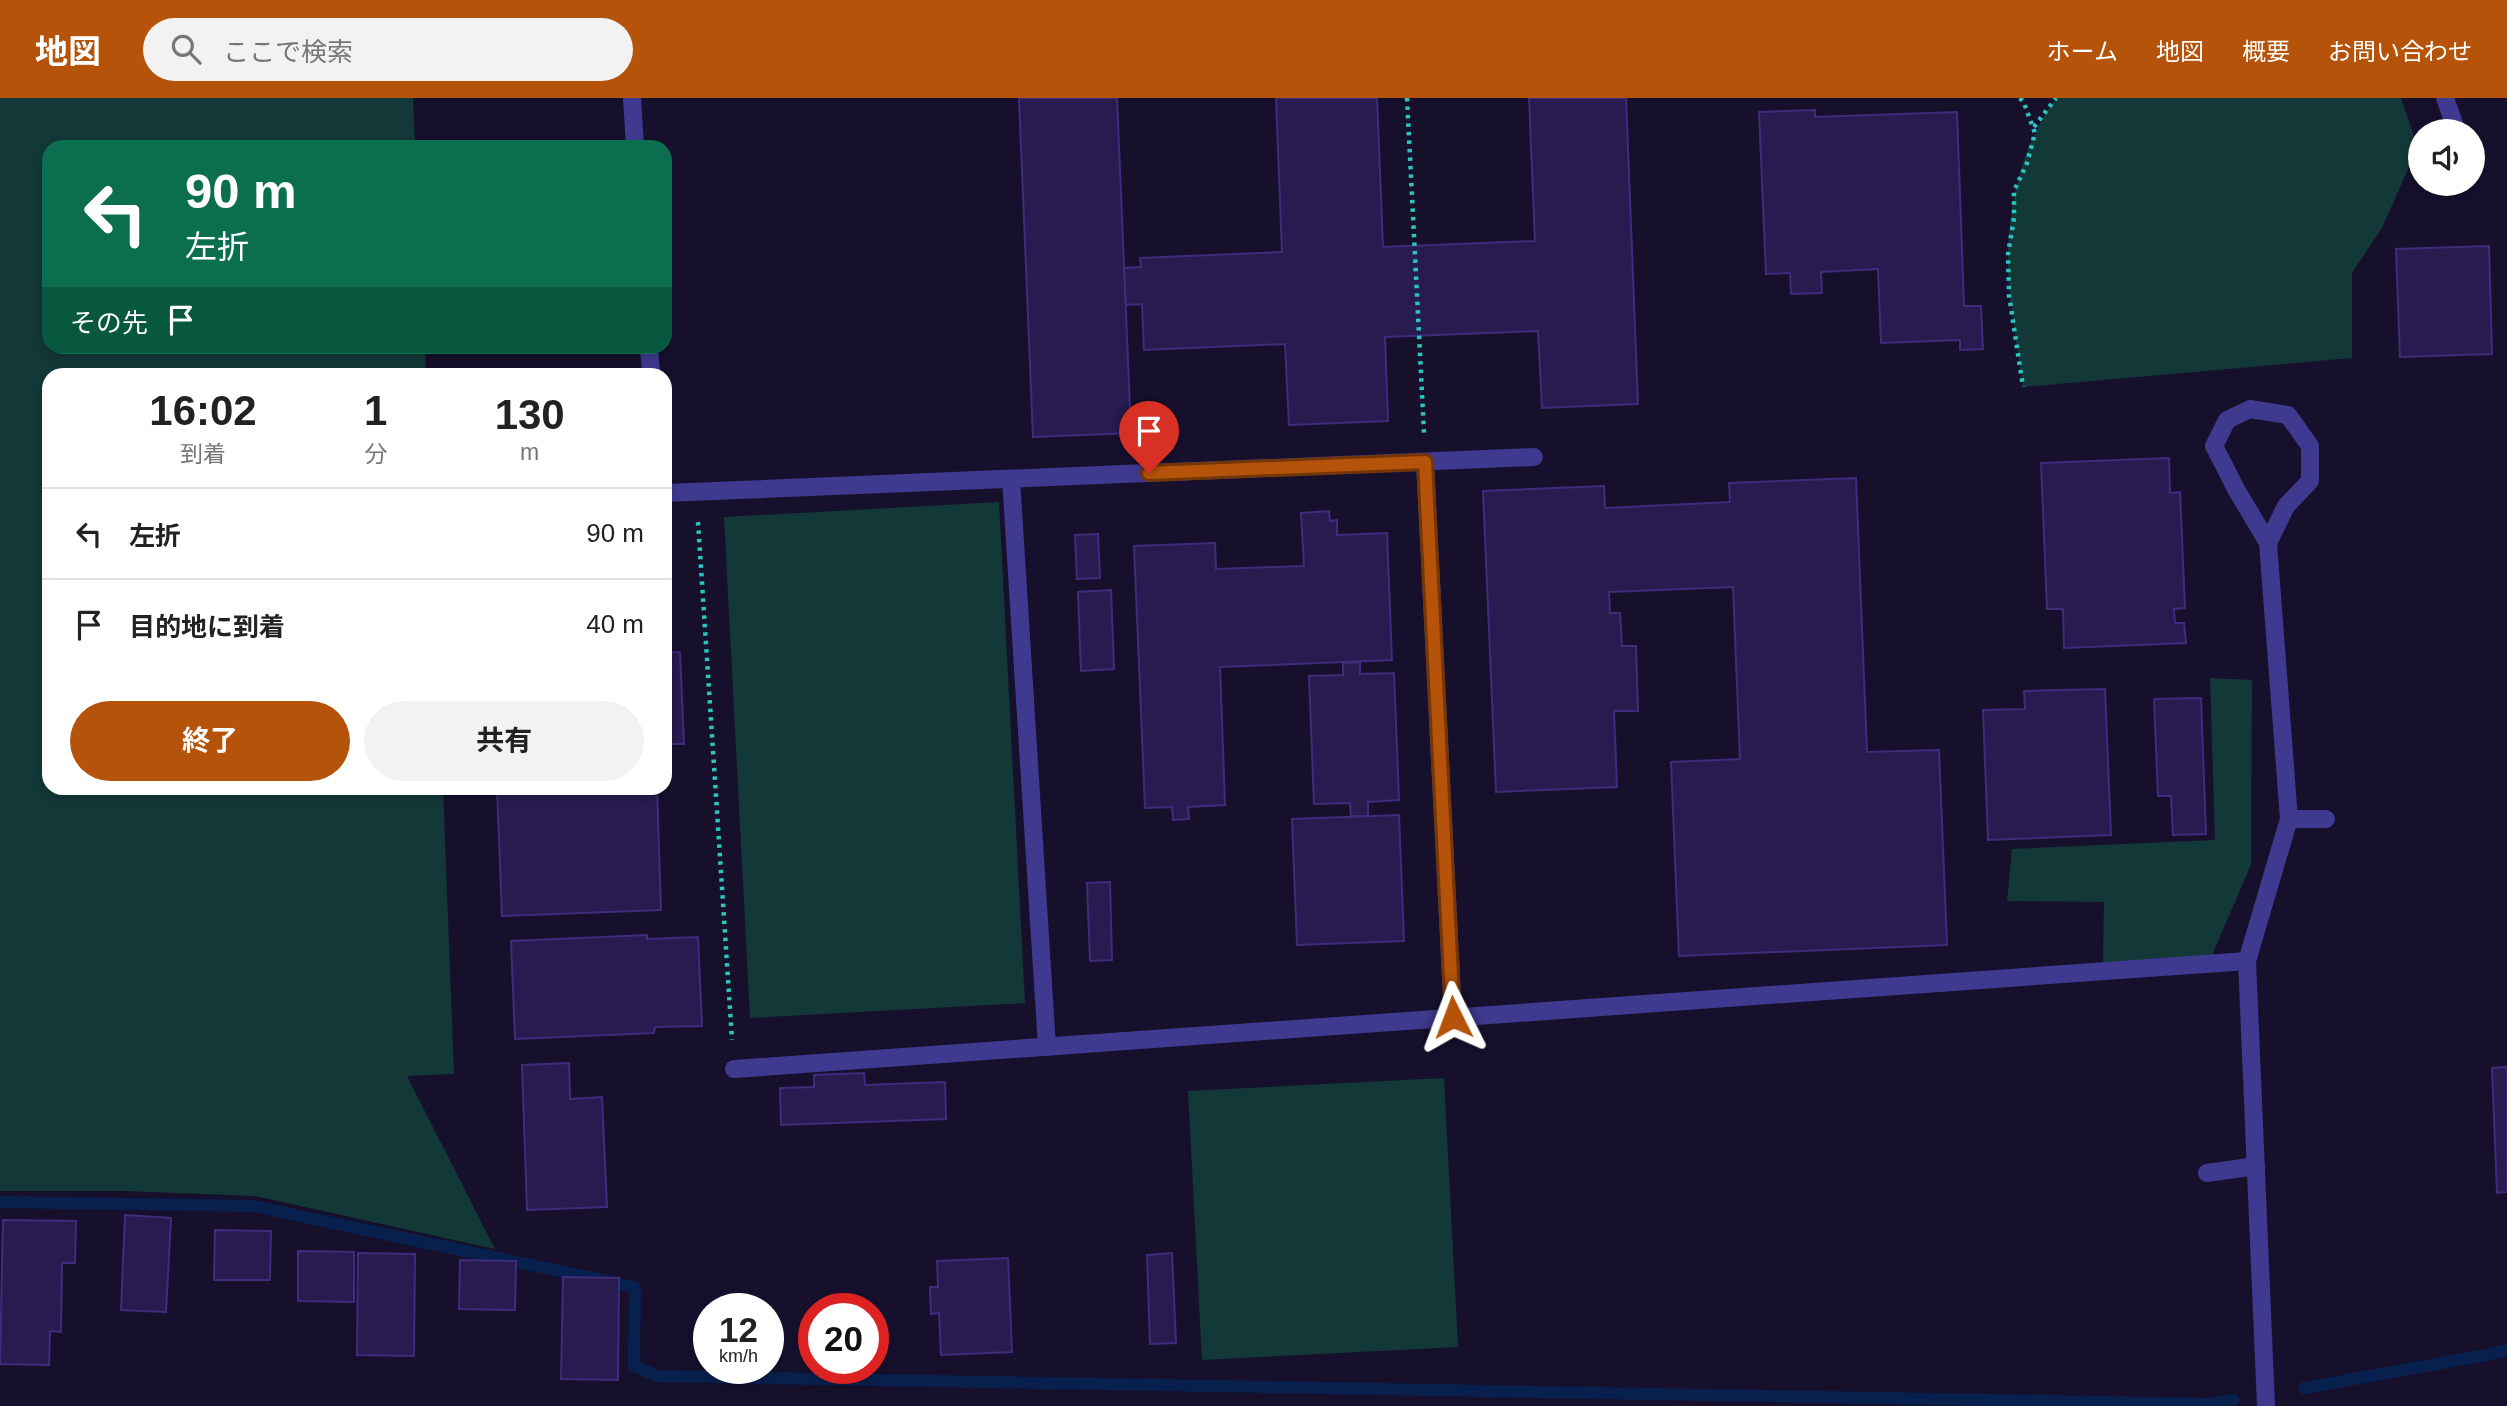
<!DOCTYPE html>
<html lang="ja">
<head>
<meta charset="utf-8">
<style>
  :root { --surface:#fff; --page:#f2f2f2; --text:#222; --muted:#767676; --line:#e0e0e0; --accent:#b45309 }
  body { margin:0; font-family:Helvetica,"Noto Sans JP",sans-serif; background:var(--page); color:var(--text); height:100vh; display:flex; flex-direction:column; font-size:26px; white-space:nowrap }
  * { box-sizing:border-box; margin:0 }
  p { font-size:23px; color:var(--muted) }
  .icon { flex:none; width:38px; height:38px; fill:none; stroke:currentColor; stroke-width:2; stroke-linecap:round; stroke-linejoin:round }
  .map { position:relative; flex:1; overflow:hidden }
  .details { position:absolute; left:42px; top:270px; width:630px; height:427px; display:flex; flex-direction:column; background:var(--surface); border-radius:21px; box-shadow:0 4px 10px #0003 }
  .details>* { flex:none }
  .banner { position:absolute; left:42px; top:42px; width:630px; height:214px; border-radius:21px; box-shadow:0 4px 10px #0003; background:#0b6e4f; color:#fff; overflow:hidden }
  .buttons { position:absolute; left:2408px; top:21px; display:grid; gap:14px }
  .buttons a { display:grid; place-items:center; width:77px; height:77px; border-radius:50%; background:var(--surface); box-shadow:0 4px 10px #0003; font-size:35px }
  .speed { position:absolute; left:693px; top:1195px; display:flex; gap:14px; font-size:35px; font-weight:700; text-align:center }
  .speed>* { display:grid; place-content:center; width:91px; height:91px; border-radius:50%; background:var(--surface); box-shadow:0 4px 10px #0003; line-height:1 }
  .speed small { font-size:18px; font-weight:400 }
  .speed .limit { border:10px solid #d22; background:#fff; color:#111 }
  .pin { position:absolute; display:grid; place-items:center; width:60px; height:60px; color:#fff; margin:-72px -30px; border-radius:50% 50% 50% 0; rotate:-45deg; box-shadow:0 0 7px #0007 }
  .pin .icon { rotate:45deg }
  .me { position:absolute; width:77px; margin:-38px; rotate:357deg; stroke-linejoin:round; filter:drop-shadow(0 0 5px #0008) }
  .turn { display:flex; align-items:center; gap:24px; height:147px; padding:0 28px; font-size:32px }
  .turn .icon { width:91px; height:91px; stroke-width:2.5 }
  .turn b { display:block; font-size:49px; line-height:60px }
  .then { display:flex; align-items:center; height:66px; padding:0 28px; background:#0003; gap:14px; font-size:26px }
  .eta { display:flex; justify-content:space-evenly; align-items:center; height:119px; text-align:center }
  .eta b { font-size:42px; font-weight:700; line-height:49px }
  .button { display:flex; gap:14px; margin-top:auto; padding:14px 28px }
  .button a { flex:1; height:80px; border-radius:42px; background:var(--accent); color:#fff; font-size:28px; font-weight:700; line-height:80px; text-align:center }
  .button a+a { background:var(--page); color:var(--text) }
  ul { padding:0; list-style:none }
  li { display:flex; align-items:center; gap:21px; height:91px; padding:0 28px; border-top:2px solid var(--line) }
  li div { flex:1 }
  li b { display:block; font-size:26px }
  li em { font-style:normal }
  header { display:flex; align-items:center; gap:42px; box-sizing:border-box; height:98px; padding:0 35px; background:var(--accent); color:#fff }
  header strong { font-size:33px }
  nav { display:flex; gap:38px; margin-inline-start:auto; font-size:24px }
  .search { width:490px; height:63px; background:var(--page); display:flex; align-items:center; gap:18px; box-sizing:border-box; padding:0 24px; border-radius:38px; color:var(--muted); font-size:26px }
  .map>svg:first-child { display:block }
  .green { fill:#133838 }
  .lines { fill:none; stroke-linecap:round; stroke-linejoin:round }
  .stream { stroke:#08204e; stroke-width:12 }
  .building { fill:#271b4f; stroke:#3e2c7d; stroke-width:2 }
  .path { stroke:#2ac5c1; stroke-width:4.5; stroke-dasharray:3.5 5; stroke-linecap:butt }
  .minor { stroke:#3f398f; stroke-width:18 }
  .route-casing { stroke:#753606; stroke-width:18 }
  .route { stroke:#b45309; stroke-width:12 }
</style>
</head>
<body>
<header>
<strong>地図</strong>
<div class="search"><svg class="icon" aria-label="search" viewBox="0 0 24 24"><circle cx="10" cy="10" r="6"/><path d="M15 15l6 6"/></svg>ここで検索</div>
<nav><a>ホーム</a><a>地図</a><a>概要</a><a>お問い合わせ</a></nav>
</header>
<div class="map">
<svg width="2507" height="1308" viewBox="0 0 2507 1308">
  <rect width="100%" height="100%" fill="#16102d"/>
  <!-- green -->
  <g class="green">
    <path d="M 0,0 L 413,0 L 415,49 L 49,49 L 49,248 L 425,249 L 426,276 L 49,276 L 49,690 L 443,690 L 454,976 L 407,978 L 495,1151 L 255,1098 L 124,1093 L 0,1093 Z"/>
    <path d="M 2056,0 L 2401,0 L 2414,38 L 2413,60 L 2382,130 L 2352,175 L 2352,260 L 2023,289 C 2019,259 2013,229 2010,199 C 2002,132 2016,54 2056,0 Z"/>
    <path d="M 999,404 L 1025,905 L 750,920 L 724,419 Z"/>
    <path d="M 2210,580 L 2252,582 L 2251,767 L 2209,864 L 2103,865 L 2104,804 L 2007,803 L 2012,751 L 2215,742 Z"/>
    <path d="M 1444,980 L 1458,1249 L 1202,1262 L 1188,993 Z"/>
  </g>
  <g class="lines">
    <!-- stream -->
    <g class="stream">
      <path d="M 0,1104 L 253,1108 L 635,1189 L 634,1268 L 657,1278 L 2207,1306 L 2233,1302"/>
      <path d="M 2304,1290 L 2481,1258 L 2507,1252"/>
    </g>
  </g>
  <!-- building -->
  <g class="building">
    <path d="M 1019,0 L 1117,0 L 1131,335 L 1033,339 Z"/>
    <path d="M 1276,0 L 1377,0 L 1383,149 L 1535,143 L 1529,0 L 1626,0 L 1638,306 L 1542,310 L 1538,233 L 1385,239 L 1388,323 L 1289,327 L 1285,246 L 1144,252 L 1142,206 L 1126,207 L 1124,170 L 1141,169 L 1140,160 L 1282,154 Z"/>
    <path d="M 1815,12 L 1815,19 L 1957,14 L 1964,208 L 1981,208 L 1983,251 L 1960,252 L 1960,242 L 1881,245 L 1878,171 L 1821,174 L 1822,195 L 1791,196 L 1790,175 L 1766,176 L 1759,14 Z"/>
    <path d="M 2489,148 L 2492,256 L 2400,259 L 2396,151 Z"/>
    <path d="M 2169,360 L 2170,395 L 2180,394 L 2185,510 L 2174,511 L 2175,525 L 2184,525 L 2186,545 L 2064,550 L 2063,511 L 2047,511 L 2041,365 Z"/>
    <path d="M 1856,380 L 1867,654 L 1939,652 L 1947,847 L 1679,858 L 1671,664 L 1740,661 L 1733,489 L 1609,494 L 1610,515 L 1620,515 L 1622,548 L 1636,548 L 1638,613 L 1614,613 L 1617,689 L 1496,694 L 1483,393 L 1604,388 L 1605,410 L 1730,404 L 1729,385 Z"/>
    <path d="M 1329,413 L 1330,423 L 1337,422 L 1337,437 L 1387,435 L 1392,562 L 1220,569 L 1225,707 L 1188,709 L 1189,721 L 1173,722 L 1172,709 L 1145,710 L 1134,448 L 1215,445 L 1216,471 L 1304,468 L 1301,415 Z"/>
    <path d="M 1098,436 L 1100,480 L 1077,481 L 1075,437 Z"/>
    <path d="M 1111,492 L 1114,571 L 1081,573 L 1078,494 Z"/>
    <path d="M 680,554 L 684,646 L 665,646 L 665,555 Z"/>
    <path d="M 1360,564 L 1360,576 L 1394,575 L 1399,702 L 1368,704 L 1368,718 L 1351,718 L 1350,705 L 1314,706 L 1309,578 L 1343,577 L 1343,565 Z"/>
    <path d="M 2105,591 L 2111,737 L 1988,742 L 1983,612 L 2025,611 L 2024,593 Z"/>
    <path d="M 2201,600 L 2206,736 L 2173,737 L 2171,698 L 2158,698 L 2154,601 Z"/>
    <path d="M 497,690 L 657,690 L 661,812 L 502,818 Z"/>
    <path d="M 1399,717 L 1404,843 L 1297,847 L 1292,721 Z"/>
    <path d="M 1110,784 L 1112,862 L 1090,863 L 1087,785 Z"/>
    <path d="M 647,837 L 647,841 L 698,839 L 702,928 L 655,929 L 654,935 L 515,941 L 511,843 Z"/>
    <path d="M 569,965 L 570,1001 L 602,999 L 607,1109 L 527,1112 L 522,967 Z"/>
    <path d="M 2507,969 L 2507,1094 L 2497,1095 L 2492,970 Z"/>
    <path d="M 864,975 L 865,987 L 945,984 L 946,1021 L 781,1027 L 780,990 L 814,989 L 814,977 Z"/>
    <path d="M 125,1117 L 171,1120 L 166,1214 L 121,1212 Z"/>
    <path d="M 3,1122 L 76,1123 L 75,1165 L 62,1165 L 61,1234 L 50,1233 L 49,1267 L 0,1266 Z"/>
    <path d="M 215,1132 L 271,1133 L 270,1182 L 214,1182 Z"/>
    <path d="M 298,1153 L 354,1154 L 354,1204 L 298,1203 Z"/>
    <path d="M 358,1155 L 415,1156 L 414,1258 L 357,1257 Z"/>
    <path d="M 1172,1155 L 1176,1245 L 1150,1246 L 1147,1157 Z"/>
    <path d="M 1008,1160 L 1012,1254 L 941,1257 L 939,1215 L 931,1216 L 930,1189 L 938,1189 L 937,1163 Z"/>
    <path d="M 460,1162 L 516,1163 L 515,1212 L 459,1211 Z"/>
    <path d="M 563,1179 L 619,1180 L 618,1282 L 561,1281 Z"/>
  </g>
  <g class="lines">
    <!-- path -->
    <g class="path">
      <path d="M 1407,0 L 1424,335"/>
      <path d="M 2020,0 L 2024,5 L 2035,35 L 2027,65 L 2014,93 L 2014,120 L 2008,156 L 2009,197 L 2023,289"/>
      <path d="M 2034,29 L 2056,0"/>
      <path d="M 698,424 L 732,942"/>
    </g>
    <!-- minor -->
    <g class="minor">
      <path d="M 632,0 L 635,49"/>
      <path d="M 2445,0 L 2455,28"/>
      <path d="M 649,248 L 651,276"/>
      <path d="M 1425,364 L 1453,919"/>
      <path d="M 1011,381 L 1047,949"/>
      <path d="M 665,395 L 1534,359"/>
      <path d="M 2268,445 L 2286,408 L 2310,383 L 2310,348 L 2288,317 L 2250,311 L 2227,322 L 2214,348 L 2236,391 L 2268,445 L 2289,721"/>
      <path d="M 734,971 L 2247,863"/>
      <path d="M 2207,1075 L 2256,1068"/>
      <path d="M 2266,1308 L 2247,863 L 2289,721 L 2326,721"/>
    </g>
  </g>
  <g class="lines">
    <!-- route casing -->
    <g class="route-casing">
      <path id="route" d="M 1149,375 L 1425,364 L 1453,919"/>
    </g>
    <!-- route -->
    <use href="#route" class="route"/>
  </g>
</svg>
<div class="buttons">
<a><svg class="icon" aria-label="sound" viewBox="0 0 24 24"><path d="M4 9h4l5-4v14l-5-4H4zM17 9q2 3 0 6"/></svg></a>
</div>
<div class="speed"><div>12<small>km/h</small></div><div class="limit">20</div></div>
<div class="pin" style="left:1149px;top:375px;background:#d93025"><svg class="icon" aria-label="arrive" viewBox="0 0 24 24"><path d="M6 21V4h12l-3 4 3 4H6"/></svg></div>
<svg class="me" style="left:1453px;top:919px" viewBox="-20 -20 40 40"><path d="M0-17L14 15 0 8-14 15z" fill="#b45309" stroke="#fff" stroke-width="4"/></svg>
<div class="banner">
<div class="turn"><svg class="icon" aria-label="left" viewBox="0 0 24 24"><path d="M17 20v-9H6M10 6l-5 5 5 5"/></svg><div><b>90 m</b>左折</div></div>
<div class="then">その先<svg class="icon" aria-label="arrive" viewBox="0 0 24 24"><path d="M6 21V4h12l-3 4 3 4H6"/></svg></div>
</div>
<section class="details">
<div class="eta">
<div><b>16:02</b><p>到着</p></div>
<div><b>1</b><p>分</p></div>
<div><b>130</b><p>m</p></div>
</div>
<ul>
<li><svg class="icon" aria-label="left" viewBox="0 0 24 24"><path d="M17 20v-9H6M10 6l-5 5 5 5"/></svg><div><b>左折</b></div><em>90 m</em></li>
<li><svg class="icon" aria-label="arrive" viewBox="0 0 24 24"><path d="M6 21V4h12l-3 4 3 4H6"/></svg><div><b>目的地に到着</b></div><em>40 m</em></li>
</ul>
<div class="button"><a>終了</a><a>共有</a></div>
</section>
</div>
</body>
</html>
